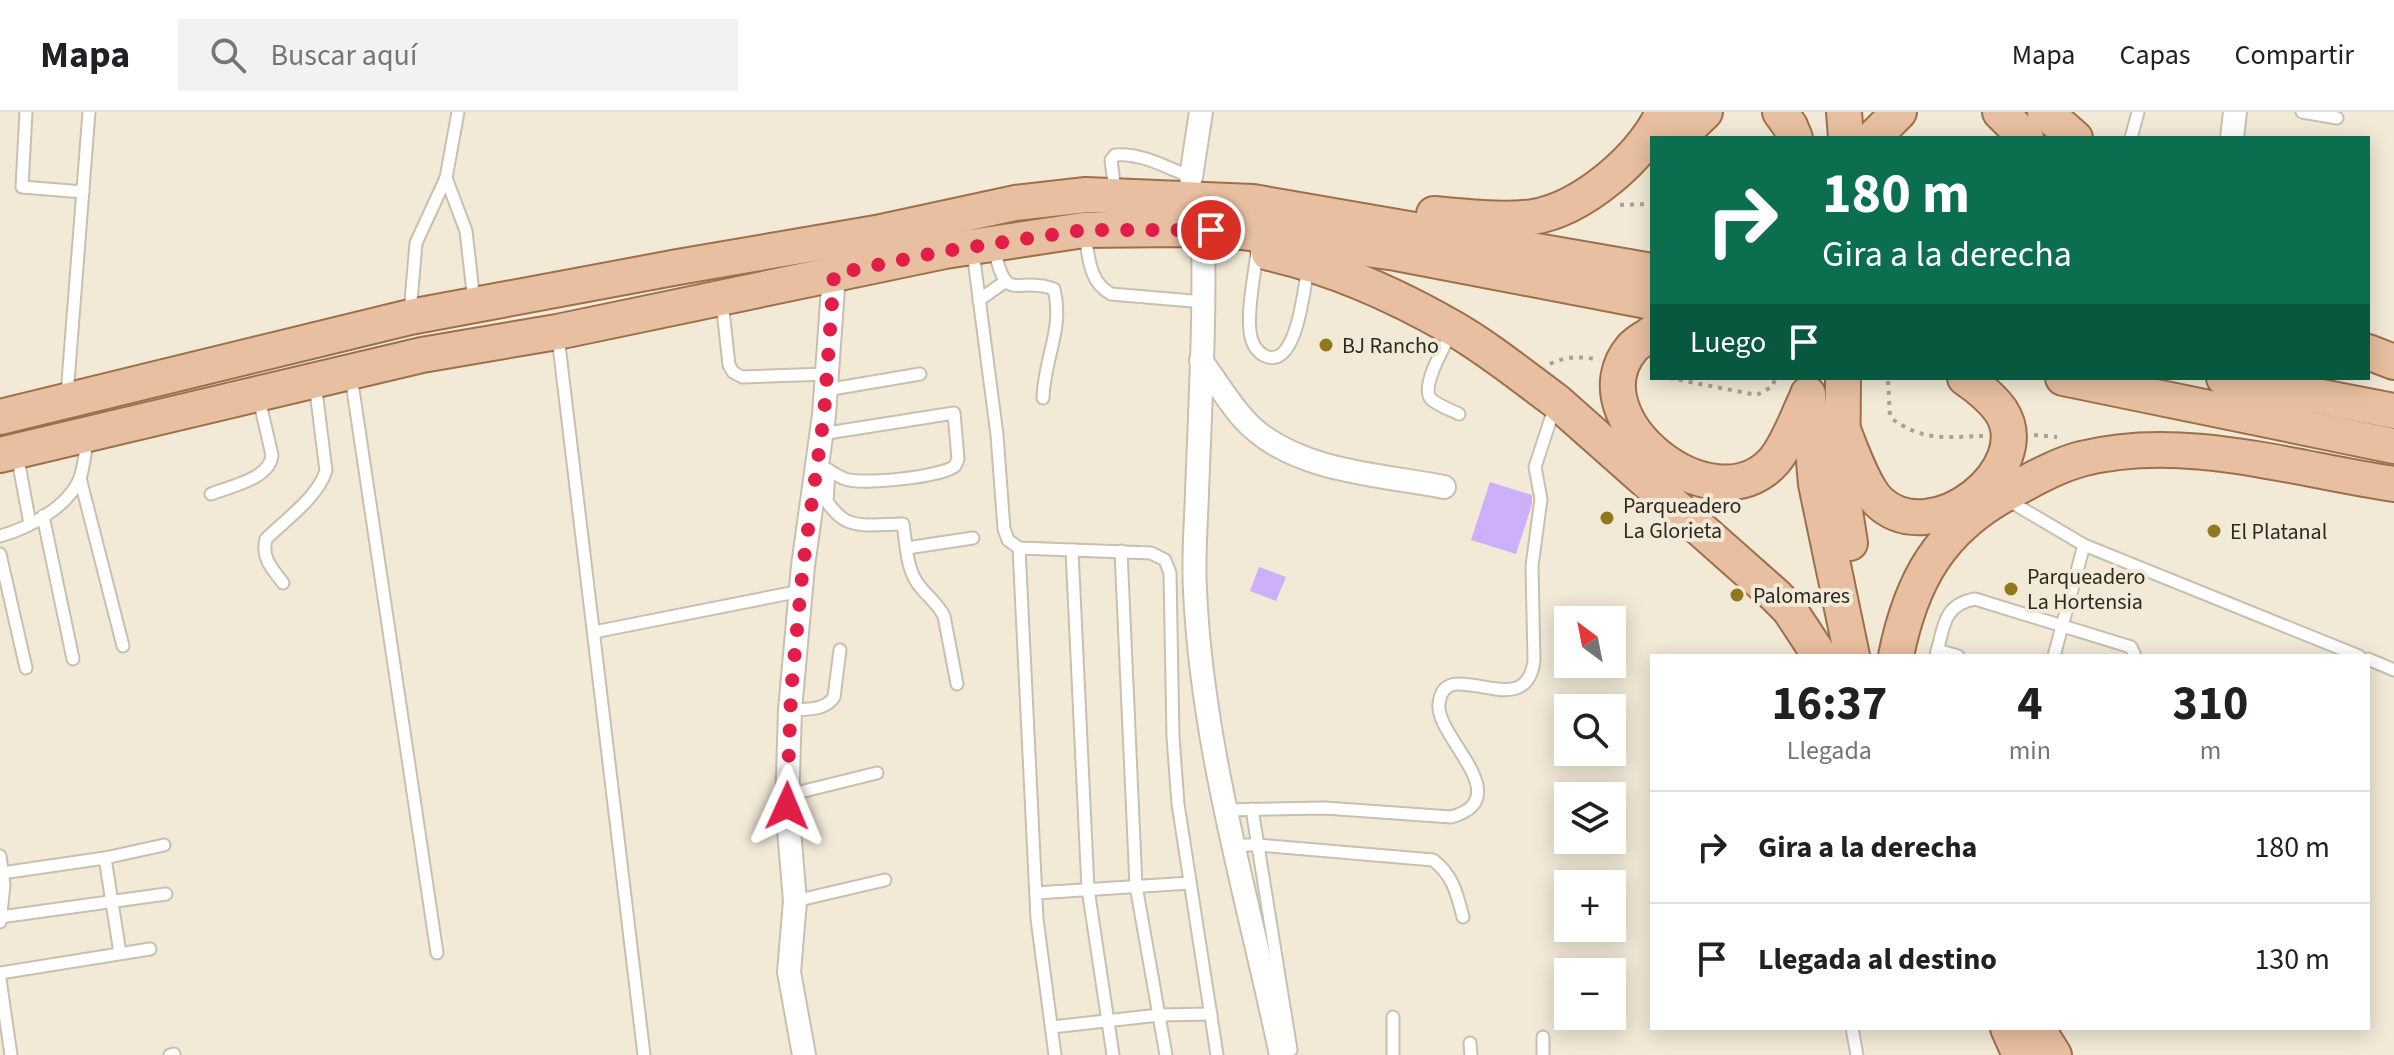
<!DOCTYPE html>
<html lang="es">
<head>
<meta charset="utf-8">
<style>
  :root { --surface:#fff; --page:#f2f2f2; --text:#202124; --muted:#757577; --line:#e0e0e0 }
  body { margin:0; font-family:"Source Sans 3",sans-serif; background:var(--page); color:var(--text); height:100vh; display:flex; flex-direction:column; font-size:30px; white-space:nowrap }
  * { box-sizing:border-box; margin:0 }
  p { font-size:26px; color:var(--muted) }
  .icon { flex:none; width:44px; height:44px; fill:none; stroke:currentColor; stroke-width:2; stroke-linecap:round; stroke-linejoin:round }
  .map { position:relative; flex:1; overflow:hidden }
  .side { position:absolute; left:1650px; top:542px; width:720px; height:376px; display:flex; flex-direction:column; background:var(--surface); border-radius:0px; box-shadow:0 4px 20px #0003 }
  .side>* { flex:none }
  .hud { position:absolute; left:1650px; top:24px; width:720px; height:244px; border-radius:0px; box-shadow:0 4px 20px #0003; background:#0b6e4f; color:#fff; overflow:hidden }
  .needle { width:52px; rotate:328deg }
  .tools { position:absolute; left:1554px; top:494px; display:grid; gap:16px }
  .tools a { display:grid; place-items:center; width:72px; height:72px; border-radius:0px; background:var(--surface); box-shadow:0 4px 20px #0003; font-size:40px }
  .pin { position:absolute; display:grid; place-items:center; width:68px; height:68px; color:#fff; margin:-34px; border:4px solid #fff; border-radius:50%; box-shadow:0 2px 8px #0007 }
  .me { position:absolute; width:88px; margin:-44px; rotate:1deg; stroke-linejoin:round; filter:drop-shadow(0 0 6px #0008) }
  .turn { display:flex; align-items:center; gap:28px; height:168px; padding:0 40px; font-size:36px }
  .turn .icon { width:104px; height:104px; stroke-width:2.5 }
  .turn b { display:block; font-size:56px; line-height:68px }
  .then { display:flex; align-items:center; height:76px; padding:0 40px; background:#0003; gap:16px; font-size:30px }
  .eta { display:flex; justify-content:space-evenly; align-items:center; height:136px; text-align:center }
  .eta b { font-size:48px; font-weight:700; line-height:56px }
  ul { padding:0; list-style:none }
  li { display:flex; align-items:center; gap:24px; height:112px; padding:0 40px; border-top:2px solid var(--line) }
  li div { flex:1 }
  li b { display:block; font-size:30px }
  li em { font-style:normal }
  header { display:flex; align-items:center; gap:48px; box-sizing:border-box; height:112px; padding:0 40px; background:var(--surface); border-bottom:2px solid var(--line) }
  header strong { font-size:38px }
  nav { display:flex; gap:44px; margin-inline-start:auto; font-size:28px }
  .search { width:560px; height:72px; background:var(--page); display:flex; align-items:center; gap:20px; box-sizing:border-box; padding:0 28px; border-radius:0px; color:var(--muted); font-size:30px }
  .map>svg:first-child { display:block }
  .building { fill:#cdaffa }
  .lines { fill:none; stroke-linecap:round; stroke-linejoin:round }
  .service-casing { stroke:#c8c0af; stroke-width:15 }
  .minor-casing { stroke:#c8c0af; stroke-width:26 }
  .primary-casing { stroke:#9d704c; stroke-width:38 }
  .path { stroke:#a8a194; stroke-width:4; stroke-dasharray:4 6; stroke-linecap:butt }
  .service { stroke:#fff; stroke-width:11 }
  .minor { stroke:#fff; stroke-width:22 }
  .primary { stroke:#e8bfa0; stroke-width:34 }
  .route { stroke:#e11d48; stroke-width:14; stroke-dasharray:0 25.2 }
  .poi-dot { fill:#90781d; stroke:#f2e9d7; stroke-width:3 }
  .labels { text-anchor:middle; stroke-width:8; stroke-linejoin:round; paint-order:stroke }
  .poi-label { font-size:22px; fill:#2d2a24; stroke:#f2e9d7; text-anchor:start }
</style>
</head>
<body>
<header>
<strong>Mapa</strong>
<div class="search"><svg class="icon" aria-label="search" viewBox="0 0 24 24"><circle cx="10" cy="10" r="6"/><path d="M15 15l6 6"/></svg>Buscar aquí</div>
<nav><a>Mapa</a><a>Capas</a><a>Compartir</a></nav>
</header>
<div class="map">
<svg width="2394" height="943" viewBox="0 0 2394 943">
  <rect width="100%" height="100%" fill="#f2e9d7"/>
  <!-- building -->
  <g class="building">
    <path d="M 1490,370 L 1532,383 L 1532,392 L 1516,442 L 1471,428 Z"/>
    <path d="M 1259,455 L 1286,465 L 1276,489 L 1250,479 Z"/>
  </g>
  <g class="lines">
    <!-- service casing -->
    <g class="service-casing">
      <g id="service">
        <path d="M 26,0 L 22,75 L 83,80"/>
        <path d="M 2302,0 L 2337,6"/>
        <path d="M 2131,26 L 2138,0"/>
        <path d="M 446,66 L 466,119 L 474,189"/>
        <path d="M 1114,71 L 1111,48 L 1115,43 C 1140,40 1168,56 1191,65"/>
        <path d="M 1085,123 C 1089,146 1089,170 1111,182 L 1204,190"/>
        <path d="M 994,135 C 1006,195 1015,163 1054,177 C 1064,217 1044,246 1043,286"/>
        <path d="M 1257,139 C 1255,162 1247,196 1250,219 C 1251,229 1255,239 1265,244 C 1297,258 1304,176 1308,155"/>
        <path d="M 973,140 L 997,323 L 1004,417 L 1008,428 L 1019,436 L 1151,441 L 1165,448 L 1170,461 L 1173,625 L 1178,692 L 1217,943"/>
        <path d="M 979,188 L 1006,169"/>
        <path d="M 722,189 L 729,253 L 733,260 L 742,265 L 827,262"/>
        <path d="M 410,201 L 416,131 L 446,66 L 458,0"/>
        <path d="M 1451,221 C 1445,234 1420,274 1431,287 C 1437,293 1451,298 1459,302"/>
        <path d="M 558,225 L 644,943"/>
        <path d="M 351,264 L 437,841"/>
        <path d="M 826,278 L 920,262"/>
        <path d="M 67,283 L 89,0"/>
        <path d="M 17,342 L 30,412"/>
        <path d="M 817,352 C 826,356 835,363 845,367 C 863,373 941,365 955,354 L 958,347 L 954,301 L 821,322"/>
        <path d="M 80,366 L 123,534"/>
        <path d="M 816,372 C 843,420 852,413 903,412 C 906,429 906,453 916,469 C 924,482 937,490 944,504 L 957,572"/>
        <path d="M 211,382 C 231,374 270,367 272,343 L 259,287"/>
        <path d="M 2006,387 L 2084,433 L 2359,544"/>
        <path d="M 827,390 L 829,358"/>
        <path d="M 43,404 L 73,547"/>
        <path d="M 0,424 C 29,416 68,395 80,366 C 84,355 85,340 87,329"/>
        <path d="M 907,436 L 973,426"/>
        <path d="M 1019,436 L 1037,807 L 1055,943"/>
        <path d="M 1072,438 L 1088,777 L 1113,943"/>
        <path d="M 1121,439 L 1136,774 L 1166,943"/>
        <path d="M 0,442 L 26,556"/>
        <path d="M 283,471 C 272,456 261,446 266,427 C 285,408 317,386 326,359 L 315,271"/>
        <path d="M 594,520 L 801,479"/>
        <path d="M 1937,538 L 1958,544"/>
        <path d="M 1936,544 C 1944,516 1942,493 1975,487 L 2131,535 L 2135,544"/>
        <path d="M 2054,544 L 2084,433"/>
        <path d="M 2368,547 L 2394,558"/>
        <path d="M 790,598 C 805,597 825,599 834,585 L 840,538"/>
        <path d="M 788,683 L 877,661"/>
        <path d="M 1252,697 L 1291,938"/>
        <path d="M 1226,698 L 1325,696 L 1451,705 C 1519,686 1435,625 1439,592 C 1444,539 1525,615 1534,549 L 1532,454 L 1541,387 L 1535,355 L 1555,294"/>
        <path d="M 1234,733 L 1258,733 L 1433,748 C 1453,763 1457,782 1463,805"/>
        <path d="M 0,744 L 4,773 L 0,810"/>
        <path d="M 105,746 L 120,841"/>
        <path d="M 2,761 L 105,746 L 164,733"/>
        <path d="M 1036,781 L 1190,771"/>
        <path d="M 795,789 L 885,768"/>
        <path d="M 0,805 L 166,782"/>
        <path d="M 0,861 L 150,837"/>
        <path d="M 0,867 L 11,943"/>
        <path d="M 1052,915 L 1159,903 L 1211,902"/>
        <path d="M 1852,916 L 1857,943"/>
        <path d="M 1543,925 L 1543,943"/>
        <path d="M 1470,931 L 1471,943"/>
        <path d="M 170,943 L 174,942"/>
        <path d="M 1393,943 L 1393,905"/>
      </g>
    </g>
    <!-- minor casing -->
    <g class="minor-casing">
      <g id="minor">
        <path d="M 2232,26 L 2235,0"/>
        <path d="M 1191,65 L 1201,0"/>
        <path d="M 1203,127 C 1205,212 1200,297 1197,381 C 1196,413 1193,446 1195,478 C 1202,636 1249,790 1281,943"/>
        <path d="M 1201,249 C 1218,271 1234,300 1255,318 C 1304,360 1382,363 1444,375"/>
        <path d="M 804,943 L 789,860 L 795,789 L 787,694 L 790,598 L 803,454 L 824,303 L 834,162"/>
      </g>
    </g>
    <!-- primary casing -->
    <g class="primary-casing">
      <g id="primary">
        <path d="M 1780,0 L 1790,14 L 1795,26"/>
        <path d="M 1844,0 L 1846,26"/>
        <path d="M 2000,0 L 2026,26"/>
        <path d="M 2045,0 L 2075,26"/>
        <path d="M 1678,26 L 1705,0"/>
        <path d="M 1873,26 L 1899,0"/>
        <path d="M 1434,102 C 1466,105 1501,109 1533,105 C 1582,97 1644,45 1663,0"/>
        <path d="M 1269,141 C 1332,155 1395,183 1451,215 C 1488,236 1522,264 1556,289 L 1775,483 L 1789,497 L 1820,544"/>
        <path d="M 1652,221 C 1646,226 1637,230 1632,236 C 1573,305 1713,418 1774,349 C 1789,331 1798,303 1808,283"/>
        <path d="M 2368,240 L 2394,250"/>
        <path d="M 1843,266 L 1842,380 L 1850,431"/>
        <path d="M 2063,266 L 2394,334"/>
        <path d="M 2224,266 L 2394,299"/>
        <path d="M 1808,282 L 1816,372 L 1852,544"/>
        <path d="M 0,305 L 410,205 L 678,155 L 876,121 L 1015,91 L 1086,83 L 1253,90 L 1652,159"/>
        <path d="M 1841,313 C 1850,334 1863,375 1879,390 C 1933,440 2038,356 2001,299 C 1992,286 1978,275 1965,266"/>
        <path d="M 0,343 L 422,243 L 557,220 L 945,139 L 1084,118 L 1180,117 L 1242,120 L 1396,141 L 1652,190"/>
        <path d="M 1896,544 C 1911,469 1940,417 2009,380 C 2032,368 2055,354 2081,347 C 2184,321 2292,357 2394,372"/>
        <path d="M 2008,916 L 2020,943"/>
        <path d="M 2037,916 L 2054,943"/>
      </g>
    </g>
    <!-- path -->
    <g class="path">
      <path d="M 1620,93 L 1648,92"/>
      <path d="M 1550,252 C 1566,244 1582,244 1599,248"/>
      <path d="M 1669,266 L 1757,283 L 1773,274 L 1775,266"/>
      <path d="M 1888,269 L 1890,305 C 1922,330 1945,325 1983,324"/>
      <path d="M 2034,323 L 2057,325"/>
    </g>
    <!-- service -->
    <use href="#service" class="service"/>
    <!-- minor -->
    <use href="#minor" class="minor"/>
    <!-- primary -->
    <use href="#primary" class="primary"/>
  </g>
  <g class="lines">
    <!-- route -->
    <path class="route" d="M 787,694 L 791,581 L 803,454 L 824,303 L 834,162 L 945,139 L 1084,118 L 1211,118"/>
  </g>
  <!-- markers -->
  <g class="poi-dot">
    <circle cx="1326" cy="233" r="8"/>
    <circle cx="1607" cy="406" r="8"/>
    <circle cx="2214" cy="419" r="8"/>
    <circle cx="2011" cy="477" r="8"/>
    <circle cx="1737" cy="483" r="8"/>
  </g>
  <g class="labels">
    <!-- poi labels -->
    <g class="poi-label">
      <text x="1342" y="241">BJ Rancho</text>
      <text x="1623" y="401">Parqueadero<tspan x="1623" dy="25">La Glorieta</tspan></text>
      <text x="2230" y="427">El Platanal</text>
      <text x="2027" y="472">Parqueadero<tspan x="2027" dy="25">La Hortensia</tspan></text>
      <text x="1753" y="491">Palomares</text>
    </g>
  </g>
</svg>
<div class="tools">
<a><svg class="needle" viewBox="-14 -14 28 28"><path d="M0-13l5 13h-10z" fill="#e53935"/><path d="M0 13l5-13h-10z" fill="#757577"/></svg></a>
<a><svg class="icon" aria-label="search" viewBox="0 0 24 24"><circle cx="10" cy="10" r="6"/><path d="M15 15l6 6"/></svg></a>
<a><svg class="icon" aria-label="layers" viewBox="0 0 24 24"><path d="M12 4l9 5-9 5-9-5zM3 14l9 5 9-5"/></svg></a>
<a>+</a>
<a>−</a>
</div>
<div class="pin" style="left:1211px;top:118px;background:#d93025"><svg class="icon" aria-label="arrive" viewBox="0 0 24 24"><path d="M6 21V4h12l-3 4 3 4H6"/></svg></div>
<svg class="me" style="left:787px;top:694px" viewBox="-20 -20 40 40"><path d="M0-17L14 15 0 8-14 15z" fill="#e11d48" stroke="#fff" stroke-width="4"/></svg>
<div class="hud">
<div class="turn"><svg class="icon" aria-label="right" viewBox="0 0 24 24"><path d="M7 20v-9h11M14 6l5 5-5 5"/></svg><div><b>180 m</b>Gira a la derecha</div></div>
<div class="then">Luego<svg class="icon" aria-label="arrive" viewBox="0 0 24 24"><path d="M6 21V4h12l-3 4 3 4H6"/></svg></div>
</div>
<section class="side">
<div class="eta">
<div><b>16:37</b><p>Llegada</p></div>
<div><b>4</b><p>min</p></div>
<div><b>310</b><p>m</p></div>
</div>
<ul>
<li><svg class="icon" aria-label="right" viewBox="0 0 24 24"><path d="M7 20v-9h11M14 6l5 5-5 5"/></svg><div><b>Gira a la derecha</b></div><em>180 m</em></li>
<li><svg class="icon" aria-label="arrive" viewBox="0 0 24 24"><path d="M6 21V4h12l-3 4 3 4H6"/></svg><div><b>Llegada al destino</b></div><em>130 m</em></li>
</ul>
</section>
</div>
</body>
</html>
